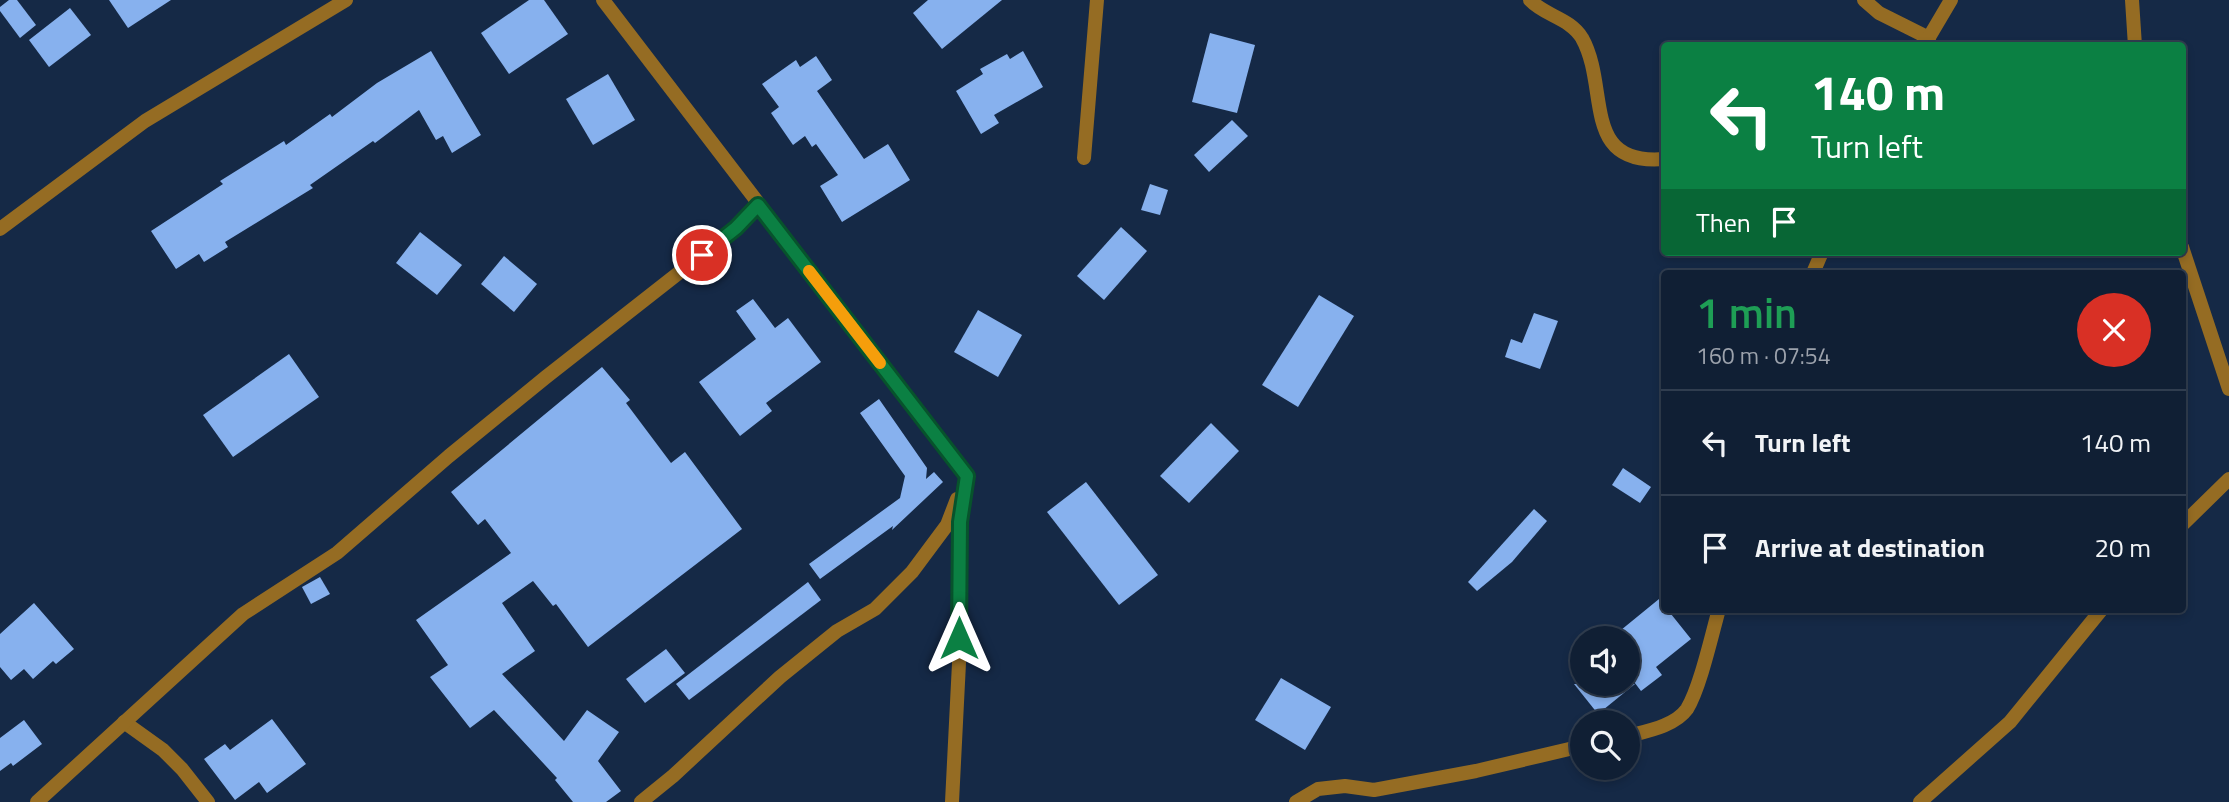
<!DOCTYPE html>
<html lang="en">
<head>
<meta charset="utf-8">
<style>
  :root { --surface:#101f34; --page:#19273c; --text:#f1f3f6; --muted:#9ca2ac; --line:#303d4f }
  body { margin:0; font-family:"Titillium Web",sans-serif; background:var(--page); color:var(--text); height:100vh; display:flex; flex-direction:column; font-size:26px; white-space:nowrap }
  * { box-sizing:border-box; margin:0 }
  p { font-size:23px; color:var(--muted) }
  .icon { flex:none; width:38px; height:38px; fill:none; stroke:currentColor; stroke-width:2; stroke-linecap:round; stroke-linejoin:round }
  .map { position:relative; flex:1; overflow:hidden }
  .side { position:absolute; left:1661px; top:270px; width:525px; height:343px; display:flex; flex-direction:column; background:var(--surface); border-radius:7px; box-shadow:0 4px 10px #0003,0 0 0 2px var(--line) }
  .side>* { flex:none }
  .top-card { position:absolute; left:1661px; top:42px; width:525px; height:214px; border-radius:7px; box-shadow:0 4px 10px #0003,0 0 0 2px var(--line); background:#0b8043; color:#fff; overflow:hidden }
  .fabs { position:absolute; left:1570px; top:626px; display:grid; gap:14px }
  .fabs a { display:grid; place-items:center; width:70px; height:70px; border-radius:50%; background:var(--surface); box-shadow:0 4px 10px #0003,0 0 0 2px var(--line); font-size:35px }
  .pin { position:absolute; display:grid; place-items:center; width:60px; height:60px; color:#fff; margin:-30px; border:4px solid #fff; border-radius:50%; box-shadow:0 2px 7px #0007 }
  .me { position:absolute; width:77px; margin:-38px; rotate:0deg; stroke-linejoin:round; filter:drop-shadow(0 0 5px #0008) }
  .turn { display:flex; align-items:center; gap:24px; height:147px; padding:0 35px; font-size:32px }
  .turn .icon { width:91px; height:91px; stroke-width:2.5 }
  .turn b { display:block; font-size:49px; line-height:60px }
  .then { display:flex; align-items:center; height:66px; padding:0 35px; background:#0003; gap:14px; font-size:26px }
  .round { display:grid; place-items:center; flex:none; width:74px; height:74px; border-radius:37px; background:var(--page) }
  .summary { display:flex; align-items:center; justify-content:space-between; height:119px; padding:0 35px }
  h1 { font-size:42px; font-weight:600; line-height:52px; color:#1e9e55 }
  ul { padding:0; list-style:none }
  li { display:flex; align-items:center; gap:21px; height:105px; padding:0 35px; border-top:2px solid var(--line) }
  li div { flex:1 }
  li b { display:block; font-size:26px }
  li em { font-style:normal }
  .map>svg:first-child { display:block }
  .building { fill:#87b1ee }
  .lines { fill:none; stroke-linecap:round; stroke-linejoin:round }
  .minor { stroke:#956c23; stroke-width:14 }
  .route-casing { stroke:#07532c; stroke-width:18 }
  .route { stroke:#0b8043; stroke-width:12 }
  .slow { stroke:#f59e0b; stroke-width:12 }
</style>
</head>
<body>
<div class="map">
<svg width="2229" height="802" viewBox="0 0 2229 802">
  <rect width="100%" height="100%" fill="#152946"/>
  <!-- building -->
  <g class="building">
    <path d="M 9,0 L 17,0 L 36,25 L 20,38 L 0,11 L 0,7 Z"/>
    <path d="M 109,0 L 171,0 L 128,28 Z"/>
    <path d="M 529,0 L 544,0 L 568,34 L 509,74 L 481,33 Z"/>
    <path d="M 928,0 L 1002,0 L 942,49 L 913,13 Z"/>
    <path d="M 70,8 L 91,35 L 49,67 L 29,40 Z"/>
    <path d="M 1210,33 L 1255,45 L 1237,113 L 1192,102 Z"/>
    <path d="M 431,51 L 481,135 L 452,153 L 443,136 L 436,140 L 419,110 L 375,143 L 373,141 L 310,185 L 313,188 L 225,242 L 228,247 L 204,262 L 199,254 L 176,269 L 151,231 L 223,184 L 220,181 L 284,141 L 286,145 L 330,114 L 332,117 L 377,83 Z"/>
    <path d="M 1023,51 L 1043,87 L 994,115 L 999,123 L 981,134 L 956,91 L 983,74 L 980,69 L 1007,54 L 1010,59 Z"/>
    <path d="M 816,56 L 832,80 L 817,91 L 864,159 L 888,144 L 910,180 L 842,222 L 820,186 L 838,175 L 816,144 L 812,147 L 805,136 L 793,145 L 771,113 L 779,107 L 762,84 L 796,60 L 800,67 Z"/>
    <path d="M 608,74 L 635,120 L 593,145 L 566,99 Z"/>
    <path d="M 1232,120 L 1248,136 L 1209,172 L 1194,155 Z"/>
    <path d="M 1150,184 L 1168,190 L 1160,215 L 1141,210 Z"/>
    <path d="M 1121,227 L 1147,251 L 1104,300 L 1077,276 Z"/>
    <path d="M 420,232 L 462,265 L 437,295 L 396,263 Z"/>
    <path d="M 504,256 L 537,284 L 514,312 L 481,284 Z"/>
    <path d="M 1319,295 L 1354,316 L 1298,407 L 1262,385 Z"/>
    <path d="M 753,299 L 775,328 L 788,318 L 821,362 L 766,403 L 772,411 L 740,436 L 699,382 L 756,339 L 736,311 Z"/>
    <path d="M 978,310 L 1022,335 L 998,377 L 954,352 Z"/>
    <path d="M 1534,313 L 1558,321 L 1540,369 L 1505,357 L 1511,339 L 1522,343 Z"/>
    <path d="M 289,354 L 319,397 L 233,457 L 203,415 Z"/>
    <path d="M 602,367 L 630,400 L 626,403 L 671,463 L 685,452 L 742,529 L 588,647 L 556,604 L 553,606 L 533,581 L 502,603 L 535,651 L 502,674 L 564,741 L 587,710 L 619,732 L 598,761 L 621,791 L 606,802 L 573,802 L 555,780 L 557,778 L 494,710 L 470,728 L 430,677 L 448,665 L 416,620 L 511,553 L 485,519 L 478,525 L 451,492 Z"/>
    <path d="M 879,399 L 927,468 L 926,479 L 934,472 L 943,482 L 892,530 L 893,526 L 820,579 L 809,564 L 900,498 L 905,476 L 860,413 Z"/>
    <path d="M 1211,423 L 1239,451 L 1189,503 L 1160,476 Z"/>
    <path d="M 1623,468 L 1651,487 L 1640,503 L 1612,485 Z"/>
    <path d="M 1086,482 L 1158,575 L 1119,605 L 1047,512 Z"/>
    <path d="M 1534,509 L 1547,521 L 1512,562 L 1477,591 L 1468,582 Z"/>
    <path d="M 320,577 L 330,594 L 311,604 L 302,587 Z"/>
    <path d="M 808,582 L 821,600 L 689,700 L 676,684 Z"/>
    <path d="M 1659,599 L 1664,609 L 1667,609 L 1691,639 L 1656,667 L 1662,675 L 1641,691 L 1628,674 L 1628,639 L 1610,639 Z"/>
    <path d="M 34,603 L 74,649 L 56,664 L 53,661 L 33,679 L 24,669 L 11,680 L 0,667 L 0,634 Z"/>
    <path d="M 666,649 L 685,673 L 645,703 L 626,679 Z"/>
    <path d="M 1281,678 L 1331,707 L 1305,750 L 1255,720 Z"/>
    <path d="M 1574,684 L 1635,684 L 1598,714 Z"/>
    <path d="M 272,719 L 306,764 L 267,793 L 259,782 L 235,800 L 204,759 L 225,744 L 230,750 Z"/>
    <path d="M 24,720 L 42,744 L 13,766 L 11,763 L 0,771 L 0,738 Z"/>
  </g>
  <g class="lines">
    <!-- minor -->
    <g class="minor">
      <path d="M 603,0 L 967,476 L 960,522 L 959,663 L 952,802"/>
      <path d="M 1530,0 C 1545,16 1570,18 1582,38 C 1610,88 1580,166 1664,159"/>
      <path d="M 1864,0 L 1879,13 L 1929,38"/>
      <path d="M 2132,0 L 2135,46"/>
      <path d="M 1925,44 L 1951,0"/>
      <path d="M 1084,158 L 1097,0"/>
      <path d="M 0,229 L 145,121 L 346,0"/>
      <path d="M 2182,247 L 2229,389"/>
      <path d="M 1813,273 L 1822,252"/>
      <path d="M 2182,525 L 2229,479"/>
      <path d="M 124,722 L 163,750 L 182,769 L 208,802"/>
      <path d="M 1628,736 C 1647,731 1675,726 1687,709 C 1700,688 1712,634 1719,609"/>
      <path d="M 37,802 L 243,614 L 337,553 L 449,456 L 546,377 L 736,228 L 758,205"/>
      <path d="M 641,802 L 673,776 L 780,677 L 837,631 L 875,609 L 912,572 L 947,525 L 957,499"/>
      <path d="M 1296,802 L 1318,789 L 1345,786 L 1374,790 L 1476,771 L 1582,746"/>
      <path d="M 1920,802 L 2010,722 L 2102,609"/>
    </g>
  </g>
  <g class="lines">
    <!-- route casing -->
    <g class="route-casing">
      <path id="route" d="M 702,255 L 736,228 L 758,205 L 967,476 L 960,522 L 959,638"/>
    </g>
    <!-- route -->
    <use href="#route" class="route"/>
    <!-- slow -->
    <path class="slow" d="M 809,271 L 880,363"/>
  </g>
</svg>
<div class="fabs">
<a><svg class="icon" aria-label="sound" viewBox="0 0 24 24"><path d="M4 9h4l5-4v14l-5-4H4zM17 9q2 3 0 6"/></svg></a>
<a><svg class="icon" aria-label="search" viewBox="0 0 24 24"><circle cx="10" cy="10" r="6"/><path d="M15 15l6 6"/></svg></a>
</div>
<div class="pin" style="left:702px;top:255px;background:#d93025"><svg class="icon" aria-label="arrive" viewBox="0 0 24 24"><path d="M6 21V4h12l-3 4 3 4H6"/></svg></div>
<svg class="me" style="left:959px;top:638px" viewBox="-20 -20 40 40"><path d="M0-17L14 15 0 8-14 15z" fill="#0b8043" stroke="#fff" stroke-width="4"/></svg>
<div class="top-card">
<div class="turn"><svg class="icon" aria-label="left" viewBox="0 0 24 24"><path d="M17 20v-9H6M10 6l-5 5 5 5"/></svg><div><b>140 m</b>Turn left</div></div>
<div class="then">Then<svg class="icon" aria-label="arrive" viewBox="0 0 24 24"><path d="M6 21V4h12l-3 4 3 4H6"/></svg></div>
</div>
<section class="side">
<div class="summary"><div><h1>1 min</h1><p>160 m · 07:54</p></div><a class="round" style="background:#d93025;color:#fff"><svg class="icon" aria-label="close" viewBox="0 0 24 24"><path d="M6 6l12 12M18 6L6 18"/></svg></a></div>
<ul>
<li><svg class="icon" aria-label="left" viewBox="0 0 24 24"><path d="M17 20v-9H6M10 6l-5 5 5 5"/></svg><div><b>Turn left</b></div><em>140 m</em></li>
<li><svg class="icon" aria-label="arrive" viewBox="0 0 24 24"><path d="M6 21V4h12l-3 4 3 4H6"/></svg><div><b>Arrive at destination</b></div><em>20 m</em></li>
</ul>
</section>
</div>
</body>
</html>
